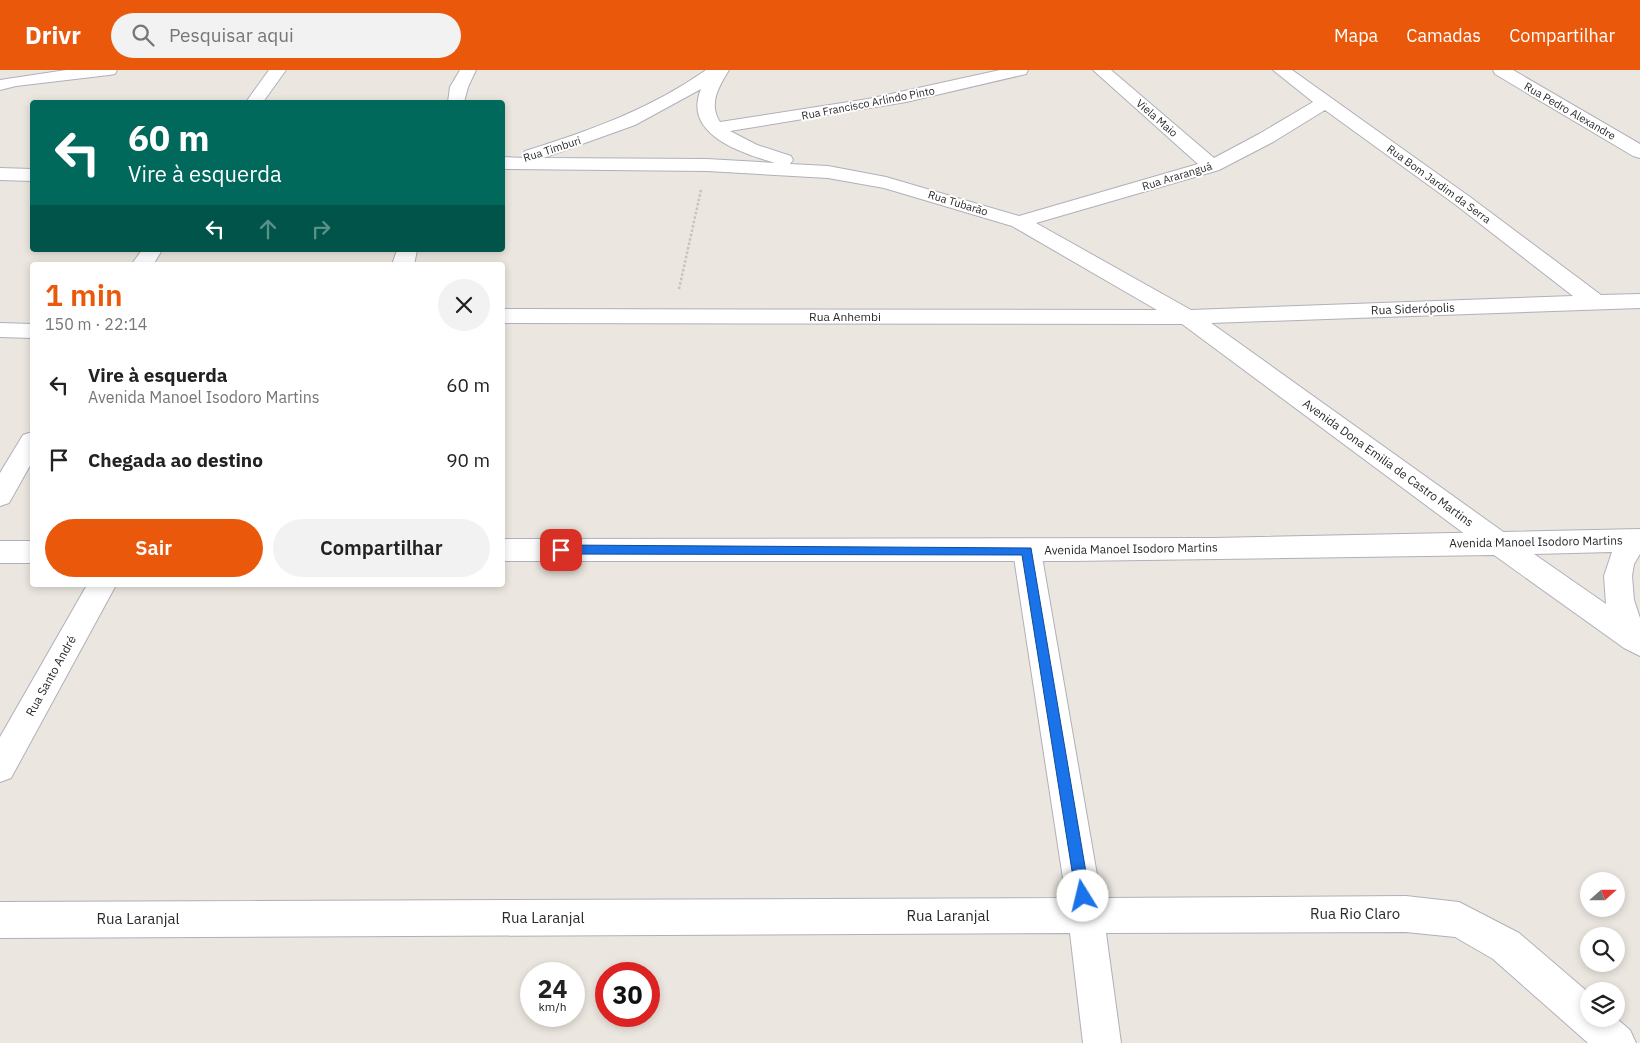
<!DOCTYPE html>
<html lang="pt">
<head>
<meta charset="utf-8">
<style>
  :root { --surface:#fff; --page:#f2f2f2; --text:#222; --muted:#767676; --accent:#ea580c }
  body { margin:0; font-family:"IBM Plex Sans",sans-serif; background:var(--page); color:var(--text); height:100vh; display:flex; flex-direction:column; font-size:19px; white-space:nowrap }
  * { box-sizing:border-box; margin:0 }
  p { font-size:16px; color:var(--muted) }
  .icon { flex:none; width:28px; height:28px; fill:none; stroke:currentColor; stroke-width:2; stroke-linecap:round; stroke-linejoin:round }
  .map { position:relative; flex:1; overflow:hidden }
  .sheet { position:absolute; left:30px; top:192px; width:475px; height:325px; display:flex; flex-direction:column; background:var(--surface); border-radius:5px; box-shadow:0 2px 8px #0003 }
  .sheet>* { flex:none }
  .guide { position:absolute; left:30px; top:30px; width:475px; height:152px; border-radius:5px; box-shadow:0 2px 8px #0003; background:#00695c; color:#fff; overflow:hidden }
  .needle { width:32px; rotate:69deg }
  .controls { position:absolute; left:1580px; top:802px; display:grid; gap:10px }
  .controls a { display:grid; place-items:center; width:45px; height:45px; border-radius:50%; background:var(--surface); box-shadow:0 2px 8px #0003; font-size:25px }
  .speed { position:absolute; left:520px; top:892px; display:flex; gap:10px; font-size:25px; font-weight:700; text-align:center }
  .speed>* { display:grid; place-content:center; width:65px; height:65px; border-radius:50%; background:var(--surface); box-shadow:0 2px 8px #0003; line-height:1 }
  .speed small { font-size:12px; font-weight:400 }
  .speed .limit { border:8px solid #d22; background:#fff; color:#111 }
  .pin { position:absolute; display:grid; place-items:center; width:42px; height:42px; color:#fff; margin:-21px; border-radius:10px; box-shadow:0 2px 8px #0006 }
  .me { position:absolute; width:55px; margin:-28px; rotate:351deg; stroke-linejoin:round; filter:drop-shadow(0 0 4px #0008) }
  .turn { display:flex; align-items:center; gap:18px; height:105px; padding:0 15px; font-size:22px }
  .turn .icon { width:65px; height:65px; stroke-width:2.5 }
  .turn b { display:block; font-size:35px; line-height:42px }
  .lanes { display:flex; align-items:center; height:48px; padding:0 15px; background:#0003; justify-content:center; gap:25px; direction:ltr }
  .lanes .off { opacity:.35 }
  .round { display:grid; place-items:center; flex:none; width:52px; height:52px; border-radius:26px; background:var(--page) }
  .overview { display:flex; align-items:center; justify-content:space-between; height:85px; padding:0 15px }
  h1 { font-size:30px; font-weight:600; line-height:38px; color:var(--accent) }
  .action { display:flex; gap:10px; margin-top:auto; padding:10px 15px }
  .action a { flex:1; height:58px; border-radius:30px; background:var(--accent); color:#fff; font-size:20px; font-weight:600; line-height:58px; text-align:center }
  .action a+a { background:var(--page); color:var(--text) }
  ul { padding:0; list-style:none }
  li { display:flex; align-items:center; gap:15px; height:75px; padding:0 15px }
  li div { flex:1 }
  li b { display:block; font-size:19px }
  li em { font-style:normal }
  header { display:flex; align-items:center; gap:30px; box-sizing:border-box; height:70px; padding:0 25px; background:var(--accent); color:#fff }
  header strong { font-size:24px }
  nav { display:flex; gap:28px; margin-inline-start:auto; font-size:18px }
  .search { width:350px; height:45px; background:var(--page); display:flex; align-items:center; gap:12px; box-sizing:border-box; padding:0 18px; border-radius:28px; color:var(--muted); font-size:19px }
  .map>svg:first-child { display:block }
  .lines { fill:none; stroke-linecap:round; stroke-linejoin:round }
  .minor-casing { stroke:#afb0ba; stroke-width:2 }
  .tertiary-casing { stroke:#afb0ba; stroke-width:2 }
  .path { stroke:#c4c4c4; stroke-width:2.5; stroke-dasharray:2.5 2; stroke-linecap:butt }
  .minor { fill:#fff; fill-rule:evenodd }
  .tertiary { fill:#fff; fill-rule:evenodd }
  .route { fill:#1a73e8; stroke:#114b97 }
  .labels { text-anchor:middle; stroke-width:4; stroke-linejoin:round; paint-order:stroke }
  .far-street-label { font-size:11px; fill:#2b2b2b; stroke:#fff }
  .street-label { font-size:12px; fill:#2b2b2b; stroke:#fff }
  .near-street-label { font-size:15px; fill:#2b2b2b; stroke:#fff }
</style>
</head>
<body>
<header>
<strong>Drivr</strong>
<div class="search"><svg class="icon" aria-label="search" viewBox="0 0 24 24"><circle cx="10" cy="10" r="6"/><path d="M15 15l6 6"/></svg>Pesquisar aqui</div>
<nav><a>Mapa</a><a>Camadas</a><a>Compartilhar</a></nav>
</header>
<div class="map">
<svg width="1640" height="973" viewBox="0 0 1640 973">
  <rect width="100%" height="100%" fill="#ebe6df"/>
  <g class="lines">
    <!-- minor casing -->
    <g class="minor-casing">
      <g id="minor">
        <path d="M 66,0 L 117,0 L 115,4 L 109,5 L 16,16 L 0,20 L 0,10 Z"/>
        <path d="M 269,0 L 286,0 L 263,32 L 246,32 Z"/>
        <path d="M 460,0 L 476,0 L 468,17 L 464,32 L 448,32 L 450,17 Z"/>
        <path d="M 706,0 L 729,0 C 719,16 708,34 720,52 L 868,29 L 1000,0 L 1028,0 L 1026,4 L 906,32 L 730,61 L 757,75 L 791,86 L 793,90 L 790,94 L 828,96 L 886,107 L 1019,146 L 1198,94 L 1093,0 L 1111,0 L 1214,88 L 1259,64 L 1313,32 L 1273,0 L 1292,0 L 1470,127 L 1601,225 L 1640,224 L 1640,238 L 1211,253 L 1509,466 L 1513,474 L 1509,482 L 1499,485 L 1489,482 L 1182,254 L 502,253 L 502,239 L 1157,240 L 1012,156 L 884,118 L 828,108 L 707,101 L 502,99 L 502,87 L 524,88 L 523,85 L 525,81 C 589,61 651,39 706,0 ZM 701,19 C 682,65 742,83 775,93 L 707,89 L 543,88 L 635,55 ZM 1325,40 L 1456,135 L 1573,226 L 1191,240 L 1036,153 L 1219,100 L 1273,72 Z"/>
        <path d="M 1493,0 L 1513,0 L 1640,74 L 1640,88 L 1633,86 L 1495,4 Z"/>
        <path d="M 0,98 L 32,99 L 32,111 L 0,110 Z"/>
        <path d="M 142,180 L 162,180 L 153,195 L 131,195 Z"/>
        <path d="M 397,180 L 417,180 L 414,195 L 392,195 Z"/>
        <path d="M 0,253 L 32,254 L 32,268 L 0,267 Z"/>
        <path d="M 32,362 L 32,392 L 9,433 L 0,436 L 0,403 L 23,365 Z"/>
        <path d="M 1027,470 L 1037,473 L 1041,481 L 1101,828 L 1406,826 L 1459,832 L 1519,863 L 1589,923 L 1589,949 L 1616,948 L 1630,960 L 1636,973 L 1588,973 L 1493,889 L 1455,867 L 1406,862 L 1106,863 L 1121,973 L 1083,973 L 1070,863 L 0,868 L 0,832 L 1066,828 L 1013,481 L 1017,473 Z"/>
        <path d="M 87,515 L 116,515 L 11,708 L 0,712 L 0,667 Z"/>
      </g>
    </g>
    <!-- tertiary casing -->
    <g class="tertiary-casing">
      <g id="tertiary">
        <path d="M 1640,459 L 1640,484 L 1634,494 L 1632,506 L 1634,530 L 1640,548 L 1640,586 L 1624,578 L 1494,485 L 1071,491 L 502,491 L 502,469 L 1214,468 ZM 1612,482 L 1604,506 L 1606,534 L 1534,484 Z"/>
        <rect x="0" y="471" width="32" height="22"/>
      </g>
    </g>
    <!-- path -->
    <path class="path" d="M 679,219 L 701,120"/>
    <!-- minor -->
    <use href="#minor" class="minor"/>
    <!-- tertiary -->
    <use href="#tertiary" class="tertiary"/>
  </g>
  <!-- route -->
  <path class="route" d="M 561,475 L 1031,478 L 1090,826 L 1088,831 L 1083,833 L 1078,831 L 1076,826 L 1022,485 L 561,484 L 555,480 Z"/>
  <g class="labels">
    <!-- far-street labels -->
    <g class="far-street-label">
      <text transform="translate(868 33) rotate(-11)" y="4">Rua Francisco Arlindo Pinto</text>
      <text transform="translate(1570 41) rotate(30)" y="4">Rua Pedro Alexandre</text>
      <text transform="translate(1157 48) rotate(41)" y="4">Viela Maio</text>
      <text transform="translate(552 79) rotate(-18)" y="4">Rua Timburi</text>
      <text transform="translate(1177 106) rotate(-17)" y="4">Rua Araranguá</text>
      <text transform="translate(1439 114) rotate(36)" y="4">Rua Bom Jardim da Serra</text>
      <text transform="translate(958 133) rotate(17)" y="4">Rua Tubarão</text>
    </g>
    <!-- street labels -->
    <g class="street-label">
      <text transform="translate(1413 239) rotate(-2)" y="4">Rua Siderópolis</text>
      <text x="845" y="251">Rua Anhembi</text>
      <text transform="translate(1388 393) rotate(36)" y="4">Avenida Dona Emilia de Castro Martins</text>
      <text transform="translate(1536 472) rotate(-1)" y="4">Avenida Manoel Isodoro Martins</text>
      <text transform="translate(1131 479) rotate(-1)" y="4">Avenida Manoel Isodoro Martins</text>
      <text transform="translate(51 606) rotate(-61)" y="4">Rua Santo André</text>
    </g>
    <!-- near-street labels -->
    <g class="near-street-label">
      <text x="1355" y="849">Rua Rio Claro</text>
      <text x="948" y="851">Rua Laranjal</text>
      <text x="543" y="853">Rua Laranjal</text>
      <text x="138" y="854">Rua Laranjal</text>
    </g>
  </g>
</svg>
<div class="controls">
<a><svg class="needle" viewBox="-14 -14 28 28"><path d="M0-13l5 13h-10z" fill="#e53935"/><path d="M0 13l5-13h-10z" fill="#767676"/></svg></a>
<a><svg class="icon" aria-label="search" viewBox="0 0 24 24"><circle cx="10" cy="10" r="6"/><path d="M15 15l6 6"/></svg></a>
<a><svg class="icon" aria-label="layers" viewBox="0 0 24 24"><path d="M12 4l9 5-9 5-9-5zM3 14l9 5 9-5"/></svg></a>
</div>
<div class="speed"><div>24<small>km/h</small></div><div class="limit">30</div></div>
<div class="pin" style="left:561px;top:480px;background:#d93025"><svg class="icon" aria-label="arrive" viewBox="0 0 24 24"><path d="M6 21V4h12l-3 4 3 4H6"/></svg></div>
<svg class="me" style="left:1083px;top:826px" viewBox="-20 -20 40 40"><circle r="19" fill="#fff"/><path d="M0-13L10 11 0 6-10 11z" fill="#1a73e8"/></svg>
<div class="guide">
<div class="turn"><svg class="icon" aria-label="left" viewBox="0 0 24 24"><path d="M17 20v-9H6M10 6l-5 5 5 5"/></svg><div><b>60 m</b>Vire à esquerda</div></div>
<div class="lanes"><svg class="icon" aria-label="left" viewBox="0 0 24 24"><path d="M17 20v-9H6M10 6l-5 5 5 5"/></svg><svg class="icon off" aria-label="ahead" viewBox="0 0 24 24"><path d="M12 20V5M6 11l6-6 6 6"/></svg><svg class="icon off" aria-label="right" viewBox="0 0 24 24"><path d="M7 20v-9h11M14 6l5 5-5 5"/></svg></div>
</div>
<section class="sheet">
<div class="overview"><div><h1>1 min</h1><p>150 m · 22:14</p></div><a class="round"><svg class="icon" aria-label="close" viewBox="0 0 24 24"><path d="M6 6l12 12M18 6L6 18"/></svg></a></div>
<ul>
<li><svg class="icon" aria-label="left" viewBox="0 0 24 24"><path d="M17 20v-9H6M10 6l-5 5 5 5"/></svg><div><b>Vire à esquerda</b><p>Avenida Manoel Isodoro Martins</p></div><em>60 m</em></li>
<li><svg class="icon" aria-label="arrive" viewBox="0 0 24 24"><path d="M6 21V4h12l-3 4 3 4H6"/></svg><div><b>Chegada ao destino</b></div><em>90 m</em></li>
</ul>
<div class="action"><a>Sair</a><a>Compartilhar</a></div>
</section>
</div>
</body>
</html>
